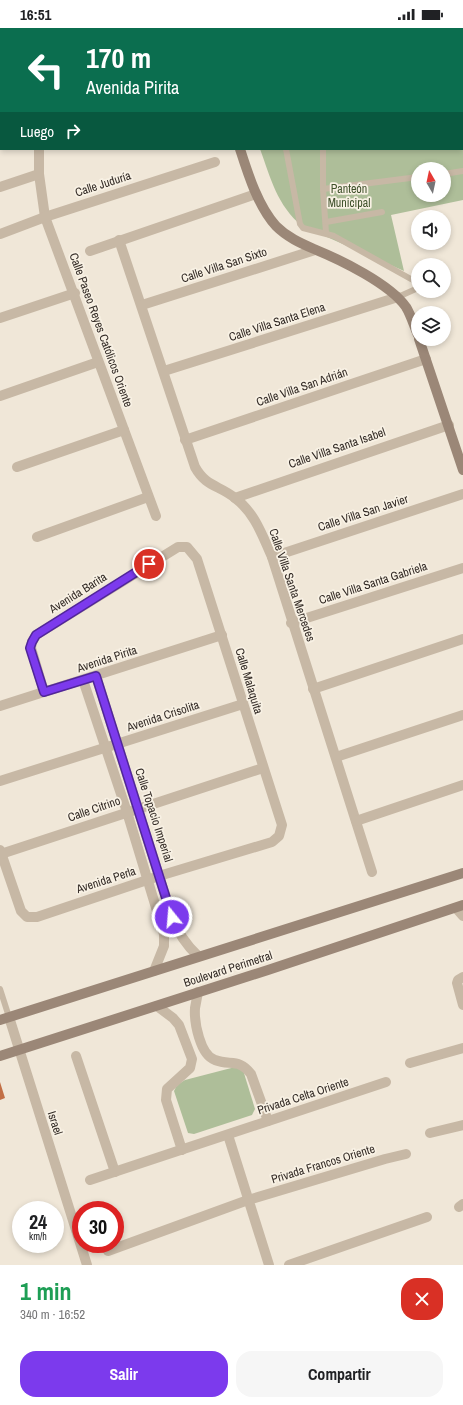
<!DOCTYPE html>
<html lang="es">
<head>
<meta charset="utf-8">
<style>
  :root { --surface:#fff; --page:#f6f6f6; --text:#202124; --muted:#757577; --accent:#7c3aed }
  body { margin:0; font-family:"Archivo Narrow",sans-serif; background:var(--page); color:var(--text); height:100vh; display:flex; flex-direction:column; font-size:15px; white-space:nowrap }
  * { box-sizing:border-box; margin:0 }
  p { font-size:13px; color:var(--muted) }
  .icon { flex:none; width:22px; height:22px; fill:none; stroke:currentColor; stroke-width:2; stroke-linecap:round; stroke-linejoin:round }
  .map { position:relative; height:1237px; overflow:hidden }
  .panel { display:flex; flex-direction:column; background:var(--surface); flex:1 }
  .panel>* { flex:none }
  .top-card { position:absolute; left:0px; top:0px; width:463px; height:122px; box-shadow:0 2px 6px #0003; background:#0b6e4f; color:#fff; overflow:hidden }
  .needle { width:26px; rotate:351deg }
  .tools { position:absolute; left:411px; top:134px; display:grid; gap:8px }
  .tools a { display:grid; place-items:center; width:40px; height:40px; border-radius:50%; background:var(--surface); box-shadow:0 2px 6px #0003; font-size:20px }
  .speed { position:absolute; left:12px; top:1173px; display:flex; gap:8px; font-size:20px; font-weight:700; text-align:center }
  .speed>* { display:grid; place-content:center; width:52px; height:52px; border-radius:50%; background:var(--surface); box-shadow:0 2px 6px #0003; line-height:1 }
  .speed small { font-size:10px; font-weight:400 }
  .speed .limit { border:6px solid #d22; background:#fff; color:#111 }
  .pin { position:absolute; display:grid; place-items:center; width:34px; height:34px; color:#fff; margin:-17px; border:2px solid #fff; border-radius:50%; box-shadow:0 1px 4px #0007 }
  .me { position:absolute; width:44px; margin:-22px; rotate:343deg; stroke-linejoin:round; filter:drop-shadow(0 0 3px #0008) }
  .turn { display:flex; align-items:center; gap:14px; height:84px; padding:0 20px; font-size:18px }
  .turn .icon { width:52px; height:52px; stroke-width:2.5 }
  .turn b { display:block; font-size:28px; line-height:34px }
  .then { display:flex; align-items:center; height:38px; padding:0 20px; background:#0003; gap:8px; font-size:15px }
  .round { display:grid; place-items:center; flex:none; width:42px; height:42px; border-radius:16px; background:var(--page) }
  .headline { display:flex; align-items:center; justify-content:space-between; height:68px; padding:0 20px }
  h1 { font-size:24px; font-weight:700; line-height:30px; color:#1e9e55 }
  .action { display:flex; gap:8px; margin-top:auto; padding:8px 20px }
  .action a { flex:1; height:46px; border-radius:16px; background:var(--accent); color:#fff; font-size:16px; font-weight:700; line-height:46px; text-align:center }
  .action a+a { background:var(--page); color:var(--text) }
  .status { display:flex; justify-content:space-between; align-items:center; height:28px; padding:0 20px; background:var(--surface); direction:ltr }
  .status svg { height:11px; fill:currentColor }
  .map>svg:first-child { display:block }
  .green { fill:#aebe99; fill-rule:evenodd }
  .building { fill:#c26f45 }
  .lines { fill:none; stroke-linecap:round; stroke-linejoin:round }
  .lane { stroke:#c7b8a5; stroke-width:6 }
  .street { stroke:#c7b8a5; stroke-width:10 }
  .secondary { stroke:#9b8777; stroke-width:10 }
  .route-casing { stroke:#51269a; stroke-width:10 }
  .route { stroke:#7c3aed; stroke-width:7 }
  .labels { text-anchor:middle; stroke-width:3.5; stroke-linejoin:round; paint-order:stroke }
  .street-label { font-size:12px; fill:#332b26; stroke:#f8f1e4 }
  .park-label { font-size:12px; fill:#3f512b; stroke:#f8f1e4 }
</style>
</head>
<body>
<div class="status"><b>16:51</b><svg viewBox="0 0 49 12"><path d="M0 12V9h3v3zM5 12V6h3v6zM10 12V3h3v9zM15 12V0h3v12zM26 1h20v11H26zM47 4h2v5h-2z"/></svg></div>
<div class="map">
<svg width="463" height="1237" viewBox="0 0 463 1237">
  <rect width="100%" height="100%" fill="#f0e7d8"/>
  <!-- green -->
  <g class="green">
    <path d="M 218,0 L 463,0 L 463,172 L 391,187 L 404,243 L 302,198 C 277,177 271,151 260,121 L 462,121 L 462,1 ZM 418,141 L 444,141 L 444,167 L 418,167 Z"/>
    <path d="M 239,1038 L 243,1042 L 255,1081 L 252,1087 L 194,1106 L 188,1105 L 174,1063 L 177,1057 L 185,1052 Z"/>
  </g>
  <!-- building -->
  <path class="building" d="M 0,1054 L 5,1070 L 0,1072 Z"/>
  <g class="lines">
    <!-- lane -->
    <g class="lane">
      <path d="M 268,0 L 268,1"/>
      <path d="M 311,0 L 311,1"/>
      <path d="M 446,0 L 446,1"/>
      <path d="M 389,1 L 394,0"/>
      <path d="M 462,99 L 463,105"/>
      <path d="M 286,121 L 300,196 L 303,200 L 334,208 L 418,255"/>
      <path d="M 323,121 L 323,161 L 326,205"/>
      <path d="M 444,146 L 463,143"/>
      <path d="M 323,161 L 418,149"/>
      <path d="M 326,194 L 382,184"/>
      <path d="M 398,269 L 418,260"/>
      <path d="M 0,961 L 9,989"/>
    </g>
    <!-- street -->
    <g class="street">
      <path d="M 14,0 L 14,1"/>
      <path d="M 2,1 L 4,0"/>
      <path d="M 149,1 L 152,0"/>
      <path d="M 0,81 L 1,81"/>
      <path d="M 39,121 L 39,146 L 45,189 L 156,488"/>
      <path d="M 0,159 L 39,146"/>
      <path d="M 0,206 L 45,189 L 215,134"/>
      <path d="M 119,212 L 195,439 C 206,459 219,457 235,470 C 255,485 262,507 272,529 L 372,844"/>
      <path d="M 90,223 L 256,166"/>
      <path d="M 142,277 L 315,222"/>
      <path d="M 0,290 L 75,265"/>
      <path d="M 164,343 L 398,269"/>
      <path d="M 0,368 L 98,334"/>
      <path d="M 185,412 L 426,331"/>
      <path d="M 17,439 L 124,402"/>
      <path d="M 235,470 L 449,397"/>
      <path d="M 37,509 L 148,469"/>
      <path d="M 272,529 L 463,466"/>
      <path d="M 291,595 L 463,540"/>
      <path d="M 96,648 L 172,889 C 178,905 185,916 198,928"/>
      <path d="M 83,652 L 127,784 L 164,906 L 164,918 L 154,943"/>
      <path d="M 313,661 L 463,611"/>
      <path d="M 0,678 L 222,607"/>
      <path d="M 336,729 L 463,687"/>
      <path d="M 0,753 L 243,676"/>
      <path d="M 356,793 L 463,757"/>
      <path d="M 0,822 L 21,883 L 27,889 L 37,889 L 159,848 L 272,814 L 279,808 L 282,797 L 197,531 L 187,519 L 178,519 L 36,607 L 32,614 L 31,620 L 44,664"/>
      <path d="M 1,826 L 263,740"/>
      <path d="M 456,880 L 463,888"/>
      <path d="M 463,949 L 458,952 L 457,955 L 463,977"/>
      <path d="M 198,964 C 197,969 196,975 195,980 C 194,994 200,1027 215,1032 C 230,1038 239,1030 251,1046 L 268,1093"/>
      <path d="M 157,978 L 173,990 L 179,997 L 192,1031 L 190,1040 L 167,1061 L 166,1072 L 182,1122"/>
      <path d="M 9,989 L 87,1237"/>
      <path d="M 76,1028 L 115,1144"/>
      <path d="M 410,1035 L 463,1020"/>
      <path d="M 430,1105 L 463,1097"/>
      <path d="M 228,1107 L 269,1237"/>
      <path d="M 90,1152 L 386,1054"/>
      <path d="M 459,1179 L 463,1176"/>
      <path d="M 108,1223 L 248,1172 L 385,1131 L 406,1126"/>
      <path d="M 289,1237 L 427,1189"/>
    </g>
    <!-- secondary -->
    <g class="secondary">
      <path d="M 198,0 L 199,1"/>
      <path d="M 240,121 C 248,146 258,178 276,198 C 287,209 300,215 314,221 C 341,232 390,256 406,279 C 411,287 414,298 418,307"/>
      <path d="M 419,311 L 463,442"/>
      <path d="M 0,992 L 463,845"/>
      <path d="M 0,1028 L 268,942 L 463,877"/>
    </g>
  </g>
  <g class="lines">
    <!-- route casing -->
    <g class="route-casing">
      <path id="route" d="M 149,536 L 36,607 L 32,614 L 30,620 L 44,664 L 96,648 L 172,889"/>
    </g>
    <!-- route -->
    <use href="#route" class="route"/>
  </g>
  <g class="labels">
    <!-- street labels -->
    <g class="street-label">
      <text transform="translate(103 156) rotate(-18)" y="4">Calle Juduría</text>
      <text transform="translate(224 237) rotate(-18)" y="4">Calle Villa San Sixto</text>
      <text transform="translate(277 294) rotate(-18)" y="4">Calle Villa Santa Elena</text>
      <text transform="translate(101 302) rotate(70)" y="4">Calle Paseo Reyes Católicos Oriente</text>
      <text transform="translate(302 359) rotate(-19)" y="4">Calle Villa San Adrián</text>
      <text transform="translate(337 420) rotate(-19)" y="4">Calle Villa Santa Isabel</text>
      <text transform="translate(363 485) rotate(-18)" y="4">Calle Villa San Javier</text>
      <text transform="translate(373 555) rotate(-18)" y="4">Calle Villa Santa Gabriela</text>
      <text transform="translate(292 557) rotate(71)" y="4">Calle Villa Santa Mercedes</text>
      <text transform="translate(78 565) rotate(-32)" y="4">Avenida Barita</text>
      <text transform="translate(107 631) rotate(-18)" y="4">Avenida Pirita</text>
      <text transform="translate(249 653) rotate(73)" y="4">Calle Malaquita</text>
      <text transform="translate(163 688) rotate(-18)" y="4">Avenida Crisolita</text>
      <text transform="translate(94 781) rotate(-19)" y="4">Calle Citrino</text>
      <text transform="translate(154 787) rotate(72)" y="4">Calle Topacio Imperial</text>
      <text transform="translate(106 852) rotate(-18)" y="4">Avenida Perla</text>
      <text transform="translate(228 941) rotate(-18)" y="4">Boulevard Perimetral</text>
      <text transform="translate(303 1068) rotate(-18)" y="4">Privada Celta Oriente</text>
      <text transform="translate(55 1095) rotate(72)" y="4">Israel</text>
      <text transform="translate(323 1136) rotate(-17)" y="4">Privada Francos Oriente</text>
    </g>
    <!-- park labels -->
    <g class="park-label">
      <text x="349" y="165">Panteón<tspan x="349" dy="14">Municipal</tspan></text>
    </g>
  </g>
</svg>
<div class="tools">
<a><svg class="needle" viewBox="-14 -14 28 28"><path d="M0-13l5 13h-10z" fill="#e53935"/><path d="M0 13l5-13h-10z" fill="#757577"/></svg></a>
<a><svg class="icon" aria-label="sound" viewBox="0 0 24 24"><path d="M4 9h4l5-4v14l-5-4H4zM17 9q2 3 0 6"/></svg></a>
<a><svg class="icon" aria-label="search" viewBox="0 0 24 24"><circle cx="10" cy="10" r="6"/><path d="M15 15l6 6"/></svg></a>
<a><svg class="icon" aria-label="layers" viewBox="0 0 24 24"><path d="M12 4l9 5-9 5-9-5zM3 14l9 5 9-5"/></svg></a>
</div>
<div class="speed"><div>24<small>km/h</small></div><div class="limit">30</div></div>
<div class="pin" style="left:149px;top:536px;background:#d93025"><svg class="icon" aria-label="arrive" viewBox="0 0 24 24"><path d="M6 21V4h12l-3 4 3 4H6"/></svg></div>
<svg class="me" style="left:172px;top:889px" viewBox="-20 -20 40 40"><circle r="17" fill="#7c3aed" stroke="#fff" stroke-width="3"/><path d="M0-11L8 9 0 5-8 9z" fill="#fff"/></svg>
<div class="top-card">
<div class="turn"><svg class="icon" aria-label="left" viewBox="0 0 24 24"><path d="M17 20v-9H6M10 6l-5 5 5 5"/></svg><div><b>170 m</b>Avenida Pirita</div></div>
<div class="then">Luego<svg class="icon" aria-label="right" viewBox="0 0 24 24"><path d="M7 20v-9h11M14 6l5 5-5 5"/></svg></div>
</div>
</div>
<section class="panel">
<div class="headline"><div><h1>1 min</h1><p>340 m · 16:52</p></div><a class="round" style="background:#d93025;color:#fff"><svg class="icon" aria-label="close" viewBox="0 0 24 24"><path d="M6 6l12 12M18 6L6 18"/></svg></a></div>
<div class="action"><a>Salir</a><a>Compartir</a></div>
</section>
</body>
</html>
